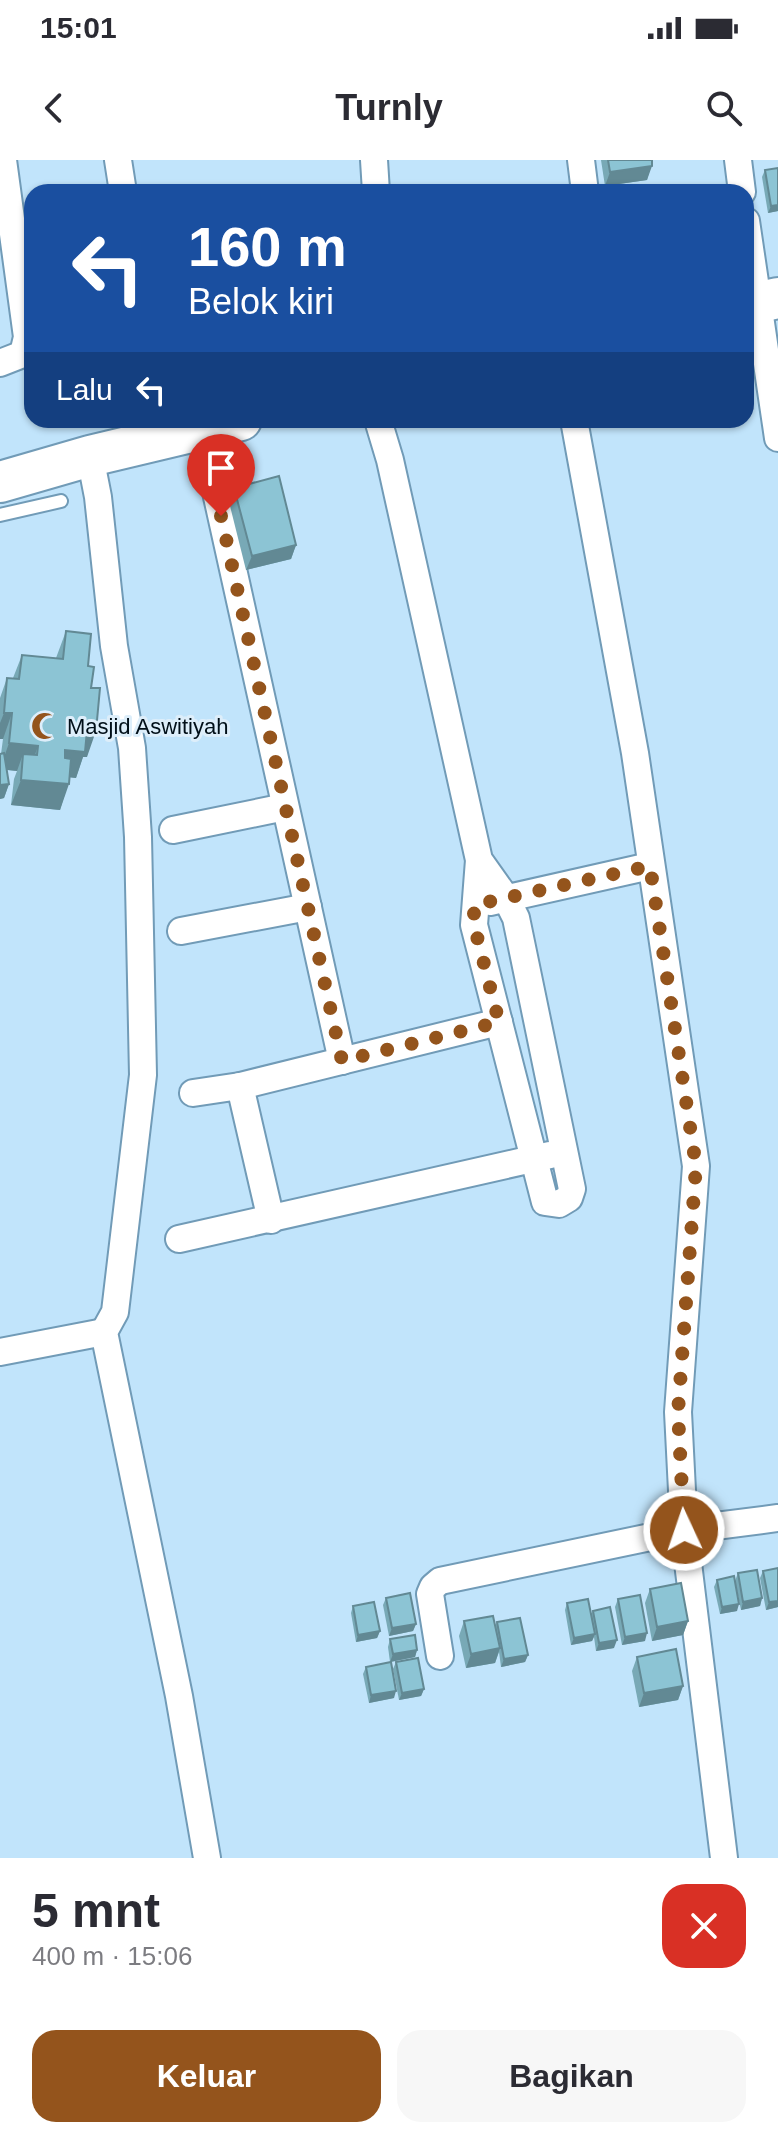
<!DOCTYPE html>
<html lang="id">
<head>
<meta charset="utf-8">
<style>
  :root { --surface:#fff; --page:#f7f7f7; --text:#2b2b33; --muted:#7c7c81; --accent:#94541c }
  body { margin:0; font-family:Helvetica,sans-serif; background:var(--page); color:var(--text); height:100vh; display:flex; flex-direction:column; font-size:30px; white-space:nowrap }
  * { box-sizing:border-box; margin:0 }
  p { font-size:26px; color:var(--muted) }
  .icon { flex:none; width:44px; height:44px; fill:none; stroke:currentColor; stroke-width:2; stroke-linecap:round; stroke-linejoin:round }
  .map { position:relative; height:1698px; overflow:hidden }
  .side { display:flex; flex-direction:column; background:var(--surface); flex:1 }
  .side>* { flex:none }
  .banner { position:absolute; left:24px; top:24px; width:730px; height:244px; border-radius:24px; box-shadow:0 2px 6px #0004; background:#1a4fa0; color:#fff; overflow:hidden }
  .pin { position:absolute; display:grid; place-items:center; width:68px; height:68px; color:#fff; margin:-82px -34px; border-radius:50% 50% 50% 0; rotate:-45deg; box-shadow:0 0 8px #0007 }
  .pin .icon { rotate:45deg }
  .me { position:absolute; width:88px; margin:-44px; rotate:357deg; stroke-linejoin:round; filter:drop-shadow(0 0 6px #0008) }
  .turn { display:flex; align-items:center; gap:28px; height:168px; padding:0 32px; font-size:36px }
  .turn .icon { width:104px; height:104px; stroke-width:2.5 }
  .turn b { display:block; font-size:56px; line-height:68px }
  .then { display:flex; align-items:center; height:76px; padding:0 32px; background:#0003; gap:16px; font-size:30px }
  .round { display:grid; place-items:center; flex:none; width:84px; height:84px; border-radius:24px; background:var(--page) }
  .summary { display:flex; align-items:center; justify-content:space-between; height:136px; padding:0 32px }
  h1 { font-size:48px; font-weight:700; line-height:60px }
  .button { display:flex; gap:16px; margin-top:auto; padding:16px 32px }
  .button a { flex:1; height:92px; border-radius:24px; background:var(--accent); color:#fff; font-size:32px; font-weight:700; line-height:92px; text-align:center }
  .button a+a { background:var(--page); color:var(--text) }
  .status { display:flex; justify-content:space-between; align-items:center; height:56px; padding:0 40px; background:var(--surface); direction:ltr }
  .status svg { height:22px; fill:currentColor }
  header { display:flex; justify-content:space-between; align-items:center; height:104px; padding:0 32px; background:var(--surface); font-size:36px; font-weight:700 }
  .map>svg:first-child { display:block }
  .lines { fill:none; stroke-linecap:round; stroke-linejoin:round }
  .lane-casing { stroke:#719bb7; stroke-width:16 }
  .street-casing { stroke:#719bb7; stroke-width:30 }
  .primary-casing { stroke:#719bb7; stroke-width:44 }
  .lane { stroke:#fff; stroke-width:12 }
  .street { stroke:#fff; stroke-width:26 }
  .primary { stroke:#fff; stroke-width:40 }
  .wall { fill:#78a9b6 }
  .shaded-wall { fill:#628994 }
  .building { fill:#8cc4d4; stroke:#628994; stroke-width:2 }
  .route { stroke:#94541c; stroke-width:14; stroke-dasharray:0 25.2 }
  .labels { text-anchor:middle; stroke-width:6; stroke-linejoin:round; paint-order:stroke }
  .poi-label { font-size:22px; fill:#010f18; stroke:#ddeefa; text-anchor:start }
</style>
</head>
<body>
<div class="status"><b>15:01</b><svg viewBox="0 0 49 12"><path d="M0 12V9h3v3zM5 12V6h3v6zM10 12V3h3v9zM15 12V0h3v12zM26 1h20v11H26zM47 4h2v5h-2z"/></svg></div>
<header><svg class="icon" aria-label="back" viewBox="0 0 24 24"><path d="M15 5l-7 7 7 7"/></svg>Turnly<svg class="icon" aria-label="search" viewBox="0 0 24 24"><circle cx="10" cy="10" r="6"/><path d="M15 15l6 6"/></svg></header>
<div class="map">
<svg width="778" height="1698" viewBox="0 0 778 1698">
  <rect width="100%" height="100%" fill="#c1e4fb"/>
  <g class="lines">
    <!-- lane casing -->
    <g class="lane-casing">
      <path id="lane" d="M 0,355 L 61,341"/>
    </g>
    <!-- street casing -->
    <g class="street-casing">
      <g id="street">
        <path d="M 118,0 L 123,32"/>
        <path d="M 374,0 L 376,32"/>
        <path d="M 581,0 L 585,32"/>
        <path d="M 738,0 L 742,32"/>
        <path d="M 746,61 L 778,278"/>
        <path d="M 0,203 L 23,194 L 27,177 L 3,0"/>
        <path d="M 378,260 L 390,300 L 479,700 L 474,765 L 545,1042 L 559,1044 L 569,1038 L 572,1029 L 516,758 L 506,738 L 479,700"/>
        <path d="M 574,260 L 635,593 L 696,1006 L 678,1252 L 684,1370 L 724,1698"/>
        <path d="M 202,269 L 342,901"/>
        <path d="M 90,296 L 98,337 L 114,486 L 132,588 L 138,677 L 143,915 L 115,1152 L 104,1172 L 179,1536 L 207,1698"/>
        <path d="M 173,670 L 285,647"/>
        <path d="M 490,742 L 650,706"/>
        <path d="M 181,771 L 308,747"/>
        <path d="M 240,926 L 271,1060"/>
        <path d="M 193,933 L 240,926 L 499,862"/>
        <path d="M 179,1079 L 550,995"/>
        <path d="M 0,1192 L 104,1172"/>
        <path d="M 440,1496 L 430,1434 L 433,1427 L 440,1421 L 684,1370 L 778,1358"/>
      </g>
    </g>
    <!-- primary casing -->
    <g class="primary-casing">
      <g id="primary">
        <path d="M 746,145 L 778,138"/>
        <path d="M 0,322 L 90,296 L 241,260"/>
      </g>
    </g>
    <!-- lane -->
    <use href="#lane" class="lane"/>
    <!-- street -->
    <use href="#street" class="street"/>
    <!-- primary -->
    <use href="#primary" class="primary"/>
  </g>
  <!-- wall -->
  <g class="wall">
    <path d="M 601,0 L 652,0 L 647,20 L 605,26 Z"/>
    <path d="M 778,8 L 778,51 L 768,53 L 762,17 L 765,10 Z"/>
    <path d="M 234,328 L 296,385 L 291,399 L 246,410 L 229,342 Z"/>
    <path d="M 66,471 L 88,506 L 91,528 L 87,597 L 83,597 L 76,618 L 70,617 L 60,650 L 11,645 L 14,619 L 17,611 L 7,610 L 9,624 L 4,638 L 0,639 L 0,594 L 1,594 L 3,579 L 0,579 L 0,538 L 7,518 L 13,518 L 22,495 L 56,498 Z"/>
    <path d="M 778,1408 L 778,1447 L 766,1450 L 760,1418 L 763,1411 Z"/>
    <path d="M 738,1413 L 762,1438 L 760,1446 L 741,1450 L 735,1421 Z"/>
    <path d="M 717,1420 L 737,1451 L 720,1454 L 714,1427 Z"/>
    <path d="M 650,1429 L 688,1461 L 683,1475 L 652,1481 L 645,1443 Z"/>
    <path d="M 386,1438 L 416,1464 L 413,1471 L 389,1476 L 383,1445 Z"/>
    <path d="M 618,1439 L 645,1481 L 622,1485 L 615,1447 Z"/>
    <path d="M 567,1443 L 591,1455 L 593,1451 L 614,1488 L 596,1491 L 594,1477 L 592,1481 L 571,1485 L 565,1450 Z"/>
    <path d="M 353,1446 L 380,1471 L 377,1478 L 356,1482 L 351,1453 Z"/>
    <path d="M 464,1461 L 495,1466 L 497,1462 L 528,1495 L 525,1502 L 501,1507 L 499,1492 L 495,1503 L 466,1508 L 459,1476 Z"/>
    <path d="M 390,1479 L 417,1490 L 415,1497 L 390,1502 L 388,1487 Z"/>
    <path d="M 637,1497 L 683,1526 L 678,1540 L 639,1547 L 632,1511 Z"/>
    <path d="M 396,1502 L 424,1529 L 421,1536 L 399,1540 L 393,1509 Z"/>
    <path d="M 366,1507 L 394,1538 L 369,1543 L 363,1514 Z"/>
  </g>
  <!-- shaded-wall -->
  <g class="shaded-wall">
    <path d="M 652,6 L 647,20 L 605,26 L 610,12 Z"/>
    <path d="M 778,45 L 778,51 L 768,53 L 771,46 Z"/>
    <path d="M 296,385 L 291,399 L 246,410 L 252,396 Z"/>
    <path d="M 4,553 L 12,553 L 3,579 L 0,579 L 0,563 Z"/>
    <path d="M 87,570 L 96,571 L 87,597 L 83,597 L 76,618 L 56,616 L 65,590 Z"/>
    <path d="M 9,583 L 38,586 L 29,612 L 23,594 L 17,611 L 0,609 Z"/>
    <path d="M 21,620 L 69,624 L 60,650 L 11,645 Z"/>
    <path d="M 9,624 L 4,638 L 0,639 L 0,625 Z"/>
    <path d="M 762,1438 L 760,1446 L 741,1450 L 743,1442 Z"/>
    <path d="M 778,1441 L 778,1447 L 766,1450 L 769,1442 Z"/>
    <path d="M 739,1444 L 737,1451 L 720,1454 L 722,1447 Z"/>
    <path d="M 688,1461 L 683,1475 L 652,1481 L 657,1467 Z"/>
    <path d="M 416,1464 L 413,1471 L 389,1476 L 392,1468 Z"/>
    <path d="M 380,1471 L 377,1478 L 356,1482 L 358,1475 Z"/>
    <path d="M 647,1473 L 645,1481 L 622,1485 L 625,1477 Z"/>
    <path d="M 595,1474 L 592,1481 L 571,1485 L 574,1478 Z"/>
    <path d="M 617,1480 L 614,1488 L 596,1491 L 599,1483 Z"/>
    <path d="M 500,1488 L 495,1503 L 466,1508 L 471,1494 Z"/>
    <path d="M 417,1490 L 415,1497 L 390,1502 L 393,1494 Z"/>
    <path d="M 528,1495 L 525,1502 L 501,1507 L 504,1499 Z"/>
    <path d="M 683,1526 L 678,1540 L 639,1547 L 644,1533 Z"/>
    <path d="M 424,1529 L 421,1536 L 399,1540 L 402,1533 Z"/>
    <path d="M 396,1531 L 394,1538 L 369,1543 L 371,1535 Z"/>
  </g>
  <!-- building -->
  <g class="building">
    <path d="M 608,0 L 652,0 L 652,6 L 610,12 Z"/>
    <path d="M 778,8 L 778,45 L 771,46 L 765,10 Z"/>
    <path d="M 650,29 L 651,32 L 631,32 Z"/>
    <path d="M 279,316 L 296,385 L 252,396 L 234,328 Z"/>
    <path d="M 66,471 L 91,474 L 88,506 L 94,507 L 91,528 L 100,528 L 96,571 L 87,570 L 85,592 L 65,590 L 65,598 L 71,599 L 69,624 L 21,620 L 23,594 L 37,595 L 38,586 L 9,583 L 12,553 L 4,553 L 7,518 L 19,519 L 22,495 L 63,499 Z"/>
    <path d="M 4,593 L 9,624 L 0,625 L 0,594 Z"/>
    <path d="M 778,1408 L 778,1441 L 769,1442 L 763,1411 Z"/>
    <path d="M 757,1410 L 762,1438 L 743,1442 L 738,1413 Z"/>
    <path d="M 734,1416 L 739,1444 L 722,1447 L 717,1420 Z"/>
    <path d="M 681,1423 L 688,1461 L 657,1467 L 650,1429 Z"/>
    <path d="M 410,1433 L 416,1464 L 392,1468 L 386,1438 Z"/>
    <path d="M 640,1435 L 647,1473 L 625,1477 L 618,1439 Z"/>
    <path d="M 588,1439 L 595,1474 L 574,1478 L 567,1443 Z"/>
    <path d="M 374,1442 L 380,1471 L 358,1475 L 353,1446 Z"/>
    <path d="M 610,1447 L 617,1480 L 599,1483 L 593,1451 Z"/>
    <path d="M 493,1456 L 500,1488 L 471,1494 L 464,1461 Z"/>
    <path d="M 520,1458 L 528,1495 L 504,1499 L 497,1462 Z"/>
    <path d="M 415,1475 L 417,1490 L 393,1494 L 390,1479 Z"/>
    <path d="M 676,1489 L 683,1526 L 644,1533 L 637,1497 Z"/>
    <path d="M 418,1498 L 424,1529 L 402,1533 L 396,1502 Z"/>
    <path d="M 391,1502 L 396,1531 L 371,1535 L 366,1507 Z"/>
  </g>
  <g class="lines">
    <!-- route -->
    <path class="route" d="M 221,356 L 342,901 L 499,862 L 474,765 L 474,745 L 650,706 L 696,1006 L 678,1252 L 684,1370"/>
  </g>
  <!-- icons -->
  <defs>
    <g id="mosque-bare" transform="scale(2.16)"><path d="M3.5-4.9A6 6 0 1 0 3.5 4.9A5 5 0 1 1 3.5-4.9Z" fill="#94541c" stroke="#ddeefa" stroke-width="2.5" paint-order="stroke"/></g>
  </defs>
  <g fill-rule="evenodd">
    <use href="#mosque-bare" x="45" y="566"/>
  </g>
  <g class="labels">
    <!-- poi labels -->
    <g class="poi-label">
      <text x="67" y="574">Masjid Aswitiyah</text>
    </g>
  </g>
</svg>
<div class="pin" style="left:221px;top:356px;background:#d93025"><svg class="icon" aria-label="arrive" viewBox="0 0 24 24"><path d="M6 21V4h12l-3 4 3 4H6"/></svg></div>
<svg class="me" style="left:684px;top:1370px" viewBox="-20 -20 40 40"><circle r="17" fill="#94541c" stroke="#fff" stroke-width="3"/><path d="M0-11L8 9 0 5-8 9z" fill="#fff"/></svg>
<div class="banner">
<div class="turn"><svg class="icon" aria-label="left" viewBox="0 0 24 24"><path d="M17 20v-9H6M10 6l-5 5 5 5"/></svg><div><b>160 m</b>Belok kiri</div></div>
<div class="then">Lalu<svg class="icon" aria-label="left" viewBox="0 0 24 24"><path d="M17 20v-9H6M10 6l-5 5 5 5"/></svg></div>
</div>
</div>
<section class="side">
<div class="summary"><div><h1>5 mnt</h1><p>400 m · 15:06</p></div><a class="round" style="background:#d93025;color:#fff"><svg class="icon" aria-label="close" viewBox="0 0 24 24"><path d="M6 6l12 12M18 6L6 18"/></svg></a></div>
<div class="button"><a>Keluar</a><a>Bagikan</a></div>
</section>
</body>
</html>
